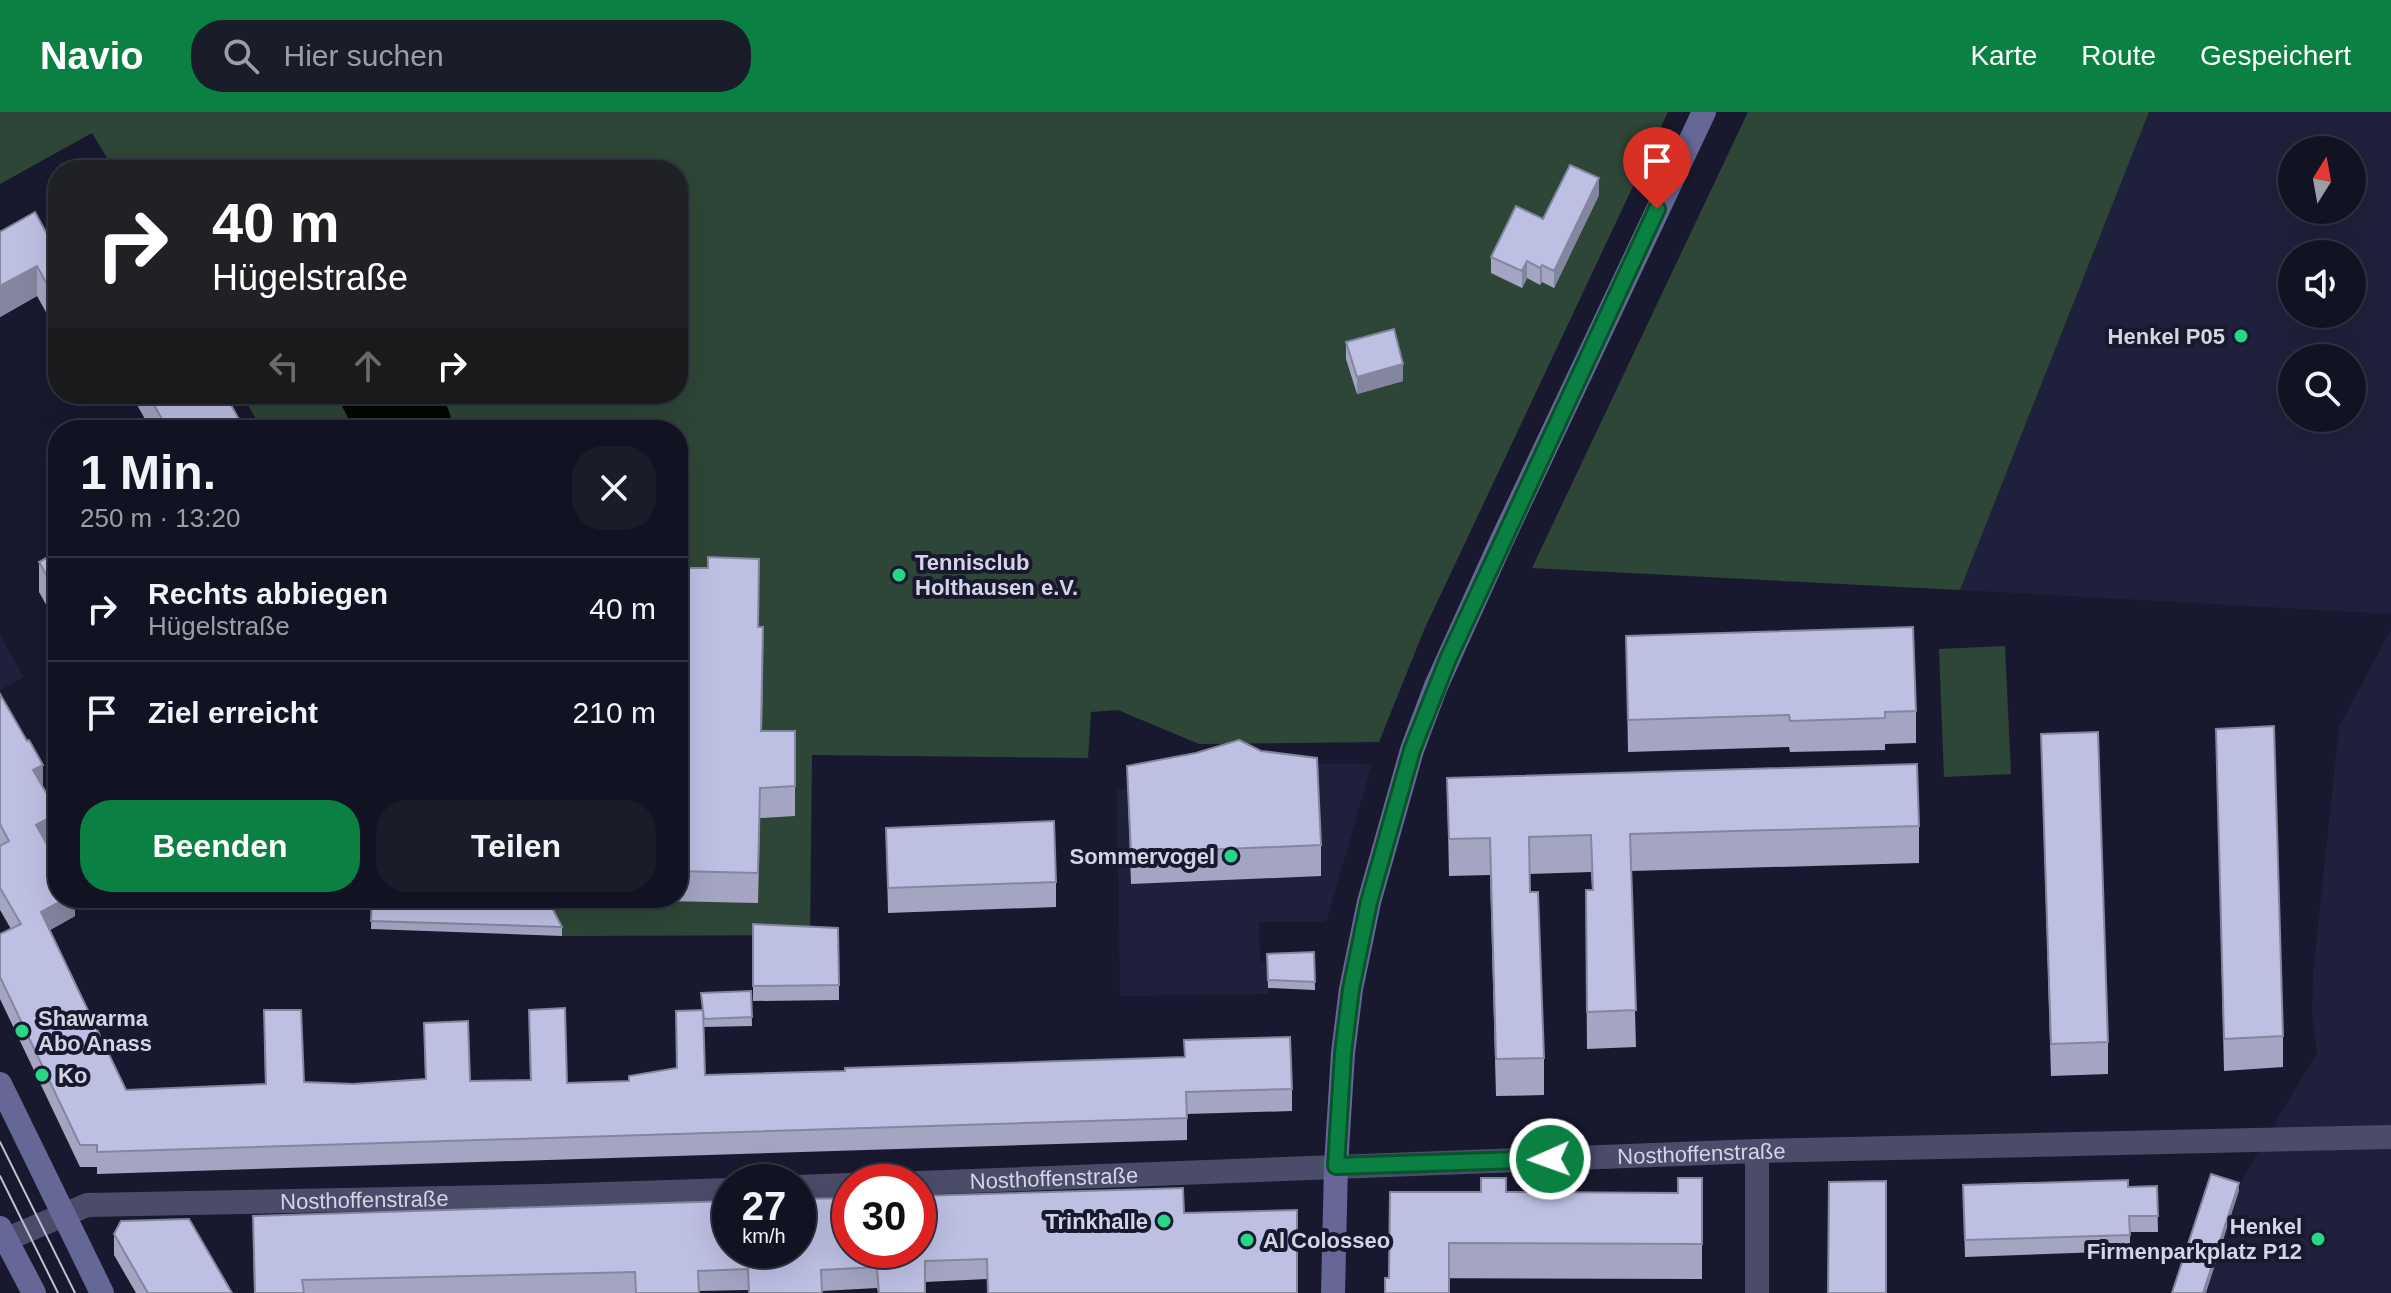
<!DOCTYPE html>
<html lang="de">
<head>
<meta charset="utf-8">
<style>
  :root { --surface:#121322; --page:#1b1c2a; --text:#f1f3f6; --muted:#9c9ea5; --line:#313240; --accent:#0b8043 }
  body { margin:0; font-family:Helvetica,sans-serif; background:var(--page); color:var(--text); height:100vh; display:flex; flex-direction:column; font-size:30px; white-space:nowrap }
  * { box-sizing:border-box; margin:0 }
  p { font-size:26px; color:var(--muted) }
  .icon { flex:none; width:44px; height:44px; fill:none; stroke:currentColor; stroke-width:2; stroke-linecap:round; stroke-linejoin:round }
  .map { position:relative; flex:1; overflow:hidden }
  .panel { position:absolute; left:48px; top:308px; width:640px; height:488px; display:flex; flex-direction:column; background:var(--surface); border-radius:32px; box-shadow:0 8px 32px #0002,0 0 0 2px var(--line) }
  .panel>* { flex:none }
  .banner { position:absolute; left:48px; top:48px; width:640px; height:244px; border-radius:32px; box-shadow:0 8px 32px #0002,0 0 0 2px var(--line); background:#202124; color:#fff; overflow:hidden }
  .needle { width:52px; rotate:11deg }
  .tools { position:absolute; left:2278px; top:24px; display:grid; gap:16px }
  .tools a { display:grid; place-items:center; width:88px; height:88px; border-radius:50%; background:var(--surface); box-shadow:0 8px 32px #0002,0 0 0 2px var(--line); font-size:40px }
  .speed { position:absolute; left:712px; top:1052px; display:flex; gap:16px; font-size:40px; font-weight:700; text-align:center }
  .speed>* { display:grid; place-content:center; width:104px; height:104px; border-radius:50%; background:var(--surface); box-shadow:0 8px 32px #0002,0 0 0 2px var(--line); line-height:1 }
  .speed small { font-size:20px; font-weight:400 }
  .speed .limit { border:12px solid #d22; background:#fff; color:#111 }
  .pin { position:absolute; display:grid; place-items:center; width:68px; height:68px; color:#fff; margin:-82px -34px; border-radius:50% 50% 50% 0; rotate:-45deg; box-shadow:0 0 8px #0007 }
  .pin .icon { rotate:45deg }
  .me { position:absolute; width:88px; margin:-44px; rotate:268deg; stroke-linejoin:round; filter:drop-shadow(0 0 6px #0008) }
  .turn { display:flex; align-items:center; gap:28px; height:168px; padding:0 32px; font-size:36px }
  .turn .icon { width:104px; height:104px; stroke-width:2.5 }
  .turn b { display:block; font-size:56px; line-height:68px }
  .lanes { display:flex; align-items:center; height:76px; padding:0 32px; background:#0003; justify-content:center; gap:40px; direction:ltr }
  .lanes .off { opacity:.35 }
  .round { display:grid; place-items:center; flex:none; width:84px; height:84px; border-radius:32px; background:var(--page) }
  .head { display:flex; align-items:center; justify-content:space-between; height:136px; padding:0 32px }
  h1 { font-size:48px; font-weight:800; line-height:60px }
  .primary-button { display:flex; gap:16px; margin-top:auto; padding:16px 32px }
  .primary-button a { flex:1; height:92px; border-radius:32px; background:var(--accent); color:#fff; font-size:32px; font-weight:800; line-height:92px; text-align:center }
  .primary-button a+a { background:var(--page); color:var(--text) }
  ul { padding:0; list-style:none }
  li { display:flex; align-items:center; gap:24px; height:104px; padding:0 32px; border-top:2px solid var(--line) }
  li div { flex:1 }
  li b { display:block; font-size:30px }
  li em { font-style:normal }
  header { display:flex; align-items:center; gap:48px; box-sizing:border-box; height:112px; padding:0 40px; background:var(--accent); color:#fff }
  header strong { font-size:38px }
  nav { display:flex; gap:44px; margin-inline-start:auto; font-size:28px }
  .search { width:560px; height:72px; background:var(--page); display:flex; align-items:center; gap:20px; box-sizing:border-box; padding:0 28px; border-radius:32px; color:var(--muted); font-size:30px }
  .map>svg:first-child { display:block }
  .built { fill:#1f203b; fill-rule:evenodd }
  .green { fill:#2e4637 }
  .water { fill:#000801 }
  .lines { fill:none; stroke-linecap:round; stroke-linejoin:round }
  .street { stroke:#4a4c6a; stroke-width:24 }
  .secondary { stroke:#656797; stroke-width:24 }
  .tram { stroke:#bec0cf; stroke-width:2 }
  .wall { fill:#a3a5c3 }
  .shaded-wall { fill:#84869f }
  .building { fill:#bdc0e3; stroke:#84869f; stroke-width:2 }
  .route-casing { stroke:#07532c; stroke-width:20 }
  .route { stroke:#0b8043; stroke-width:14 }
  .poi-dot { fill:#26d886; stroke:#18192e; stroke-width:3 }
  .labels { text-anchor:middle; stroke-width:8; stroke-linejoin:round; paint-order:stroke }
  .poi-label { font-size:22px; font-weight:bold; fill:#d3d5e4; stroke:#18192e; text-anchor:end }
  .street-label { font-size:22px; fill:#d3d5e4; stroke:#18192e }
</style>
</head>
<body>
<header>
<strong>Navio</strong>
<div class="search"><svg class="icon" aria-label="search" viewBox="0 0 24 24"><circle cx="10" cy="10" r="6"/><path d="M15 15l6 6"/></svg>Hier suchen</div>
<nav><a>Karte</a><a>Route</a><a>Gespeichert</a></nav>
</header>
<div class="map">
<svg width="2391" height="1181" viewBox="0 0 2391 1181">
  <rect width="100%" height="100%" fill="#18192e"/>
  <!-- built -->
  <g class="built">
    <path d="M 2149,0 L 2391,0 L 2391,502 L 1960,478 ZM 2292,38 L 2352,38 L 2352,98 L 2292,98 ZM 2292,142 L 2352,142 L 2352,202 L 2292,202 ZM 2292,246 L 2352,246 L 2352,306 L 2292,306 Z"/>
    <path d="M 2391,517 L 2391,1181 L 2206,1181 L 2244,1064 L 2317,941 L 2312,901 L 2313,862 L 2339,615 Z"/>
    <path d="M 0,523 L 24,565 L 0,578 Z"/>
    <path d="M 1263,651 L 1372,652 L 1326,810 L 1259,810 L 1260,849 L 1267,850 L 1268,882 L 1120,884 L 1117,678 Z"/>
  </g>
  <!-- green -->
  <g class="green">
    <path d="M 0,0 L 1668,0 L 1424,518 L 1379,630 L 1199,632 L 1118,598 L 1091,600 L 1088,646 L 812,643 L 810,823 L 562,824 L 542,786 L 678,786 L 678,318 L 262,318 L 242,282 L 678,282 L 678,58 L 114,58 L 92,21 L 0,72 Z"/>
    <path d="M 1748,0 L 2149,0 L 1960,478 L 1532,456 Z"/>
    <path d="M 2005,534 L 2011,662 L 1944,665 L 1939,537 Z"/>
  </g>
  <!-- water -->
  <path class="water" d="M 336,282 L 437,282 C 448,291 452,304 452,318 L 354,318 Z"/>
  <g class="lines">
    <!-- street -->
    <g class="street">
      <path d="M 1757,1039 L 1757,1181"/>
      <path id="s1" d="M 918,1071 L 1757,1039 L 2391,1025"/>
      <path d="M 798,1075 L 850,1073"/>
      <path id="s2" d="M 0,1130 L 87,1093 L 545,1084 L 730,1078"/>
    </g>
    <!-- secondary -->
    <g class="secondary">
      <path d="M 0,972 L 102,1181"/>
      <path d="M 0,1116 L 34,1181"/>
      <path d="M 1333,1181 L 1336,1054 L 1343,941 L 1351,877 L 1369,790 L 1412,638 L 1436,574 L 1502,428 L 1704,0"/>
    </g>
    <!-- tram -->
    <g class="tram">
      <path d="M 0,1030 L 75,1181"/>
      <path d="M 0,1064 L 58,1181"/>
    </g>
  </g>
  <!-- wall -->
  <g class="wall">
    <path d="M 1599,83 L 1554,176 L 1542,170 L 1540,173 L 1527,166 L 1522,176 L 1491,161 L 1491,145 L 1543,107 Z"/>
    <path d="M 58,116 L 58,208 L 52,211 L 37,184 L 0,205 L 47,122 Z"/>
    <path d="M 1346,230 L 1403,269 L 1357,282 L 1346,247 Z"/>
    <path d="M 131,282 L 225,282 L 245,318 L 151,318 Z"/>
    <path d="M 58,440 L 58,514 L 39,480 L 39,450 Z"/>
    <path d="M 678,456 L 758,515 L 763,545 L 762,619 L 795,619 L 795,704 L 760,706 L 758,791 L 572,787 L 678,786 Z"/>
    <path d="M 1626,524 L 1916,599 L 1916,631 L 1885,632 L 1885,638 L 1790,640 L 1789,635 L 1628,640 Z"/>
    <path d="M 0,582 L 43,675 L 58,723 L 46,730 L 75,786 L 75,804 L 50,818 L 126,978 L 265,972 L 264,898 L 304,970 L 353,972 L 425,967 L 424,911 L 470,969 L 530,968 L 529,898 L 567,971 L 629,969 L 677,956 L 702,898 L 751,879 L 752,914 L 704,915 L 705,963 L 1292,977 L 1292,999 L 1187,1002 L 1187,1028 L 97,1062 L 97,1055 L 80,1055 L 0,887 L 0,822 L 11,817 L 0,798 Z"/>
    <path d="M 2216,617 L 2283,924 L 2283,955 L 2224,959 Z"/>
    <path d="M 2041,622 L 2108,930 L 2108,962 L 2051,964 Z"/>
    <path d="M 1127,654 L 1321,733 L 1321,764 L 1131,772 Z"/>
    <path d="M 1447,666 L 1919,714 L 1919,751 L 1631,759 L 1636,935 L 1587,937 L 1586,815 L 1592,778 L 1591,760 L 1529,762 L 1544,946 L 1544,983 L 1496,984 L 1490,763 L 1449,764 Z"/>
    <path d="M 886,716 L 1056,770 L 1056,795 L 888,801 Z"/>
    <path d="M 372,786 L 562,815 L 562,824 L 371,817 Z"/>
    <path d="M 753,812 L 839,873 L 839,888 L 753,889 Z"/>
    <path d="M 1314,840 L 1315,878 L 1268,876 L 1267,842 Z"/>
    <path d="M 1702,1066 L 1702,1167 L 1389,1166 L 1481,1080 L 1678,1081 Z"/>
    <path d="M 1963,1073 L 2128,1075 L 2157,1074 L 2158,1120 L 2130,1120 L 2130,1139 L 1965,1145 Z"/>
    <path d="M 1184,1101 L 1297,1181 L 987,1181 L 987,1167 L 925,1170 L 925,1181 L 878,1181 L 877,1176 L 822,1179 L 748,1178 L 699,1179 L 699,1181 L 254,1181 L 253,1104 Z"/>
    <path d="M 114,1122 L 232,1181 L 136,1181 L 114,1143 Z"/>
  </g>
  <!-- shaded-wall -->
  <g class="shaded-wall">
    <path d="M 1599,66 L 1599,83 L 1554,176 L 1554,159 Z"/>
    <path d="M 1527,149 L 1527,166 L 1522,176 L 1522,159 Z"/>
    <path d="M 1542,153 L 1542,170 L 1540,173 L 1540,156 Z"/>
    <path d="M 37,154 L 37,184 L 0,205 L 0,174 Z"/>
    <path d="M 58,178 L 58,208 L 52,211 L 52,181 Z"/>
    <path d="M 1403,252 L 1403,269 L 1357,282 L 1357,265 Z"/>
    <path d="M 43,653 L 43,675 L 33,658 Z"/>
    <path d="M 58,701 L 58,723 L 36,735 L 36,713 Z"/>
    <path d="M 67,786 L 75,786 L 75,804 L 41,823 L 41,800 Z"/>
    <path d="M 2239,1071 L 2239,1079 L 2206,1181 L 2203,1181 Z"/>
  </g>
  <!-- building -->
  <g class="building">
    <path d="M 1570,53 L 1599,66 L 1554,159 L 1542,153 L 1540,156 L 1527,149 L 1522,159 L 1491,145 L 1516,94 L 1543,107 Z"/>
    <path d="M 35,100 L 47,122 L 58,116 L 58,178 L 52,181 L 37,154 L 0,174 L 0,120 Z"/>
    <path d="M 1394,217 L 1403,252 L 1357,265 L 1346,230 Z"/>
    <path d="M 148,282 L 225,282 L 245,318 L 168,318 Z"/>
    <path d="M 58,440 L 58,483 L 39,450 Z"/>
    <path d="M 708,445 L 759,447 L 758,515 L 763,515 L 761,619 L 795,619 L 795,674 L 760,676 L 758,761 L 678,759 L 678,456 L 708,456 Z"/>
    <path d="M 1913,515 L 1916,599 L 1885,600 L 1885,606 L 1790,609 L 1789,603 L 1628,608 L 1626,524 Z"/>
    <path d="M 0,582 L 27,629 L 29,628 L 43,653 L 33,658 L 58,701 L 36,713 L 58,752 L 58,786 L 67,786 L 41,800 L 126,978 L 266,972 L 264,898 L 301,898 L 304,970 L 353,972 L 426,967 L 424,911 L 468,909 L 470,969 L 531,968 L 529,898 L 565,896 L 567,971 L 629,969 L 629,964 L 677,956 L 676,899 L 703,898 L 705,963 L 845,959 L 845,956 L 1185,945 L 1184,928 L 1290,925 L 1292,977 L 1186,980 L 1187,1006 L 97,1040 L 97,1033 L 80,1033 L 0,865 L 0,822 L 21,812 L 0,776 L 0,734 L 9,729 L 0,712 Z"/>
    <path d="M 2274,614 L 2283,924 L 2224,927 L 2216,617 Z"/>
    <path d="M 2098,620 L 2108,930 L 2051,932 L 2041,622 Z"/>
    <path d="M 1239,628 L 1261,639 L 1317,646 L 1321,733 L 1131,741 L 1127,654 L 1196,641 Z"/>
    <path d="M 1917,652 L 1919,714 L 1630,722 L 1636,898 L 1587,900 L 1586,778 L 1593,778 L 1591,723 L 1529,725 L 1530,780 L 1538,780 L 1544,946 L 1496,947 L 1490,726 L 1449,727 L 1447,666 Z"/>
    <path d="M 1054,709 L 1056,770 L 888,776 L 886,716 Z"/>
    <path d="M 372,786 L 547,786 L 562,815 L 371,809 Z"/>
    <path d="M 753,812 L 838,816 L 839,873 L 753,874 Z"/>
    <path d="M 1314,840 L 1315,870 L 1268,868 L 1267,842 Z"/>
    <path d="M 751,879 L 752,905 L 704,907 L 701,881 Z"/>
    <path d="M 2211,1062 L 2239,1071 L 2203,1181 L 2172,1181 Z"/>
    <path d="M 1481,1066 L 1506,1066 L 1506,1080 L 1678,1081 L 1678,1066 L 1702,1066 L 1702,1132 L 1449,1131 L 1449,1181 L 1385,1181 L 1385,1166 L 1389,1166 L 1390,1080 L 1481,1080 Z"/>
    <path d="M 2128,1068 L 2128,1075 L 2157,1074 L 2158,1104 L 2129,1104 L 2130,1123 L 1965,1128 L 1963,1073 Z"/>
    <path d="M 1886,1069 L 1886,1181 L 1828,1181 L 1829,1070 Z"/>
    <path d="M 1183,1076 L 1184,1101 L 1297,1098 L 1297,1181 L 988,1181 L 987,1147 L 925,1149 L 925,1181 L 879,1181 L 877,1155 L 821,1158 L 822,1181 L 749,1181 L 748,1157 L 698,1159 L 699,1181 L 636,1181 L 635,1160 L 302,1168 L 304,1181 L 255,1181 L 253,1104 L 730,1089 L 730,1138 L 798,1138 L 798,1087 L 850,1086 L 850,1138 L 918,1138 L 918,1084 Z"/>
    <path d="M 189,1107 L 232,1181 L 148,1181 L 114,1122 L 121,1109 Z"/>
  </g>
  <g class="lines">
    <!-- route casing -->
    <g class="route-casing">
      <path id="route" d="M 1550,1047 L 1336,1054 L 1343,941 L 1351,877 L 1369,790 L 1412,638 L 1448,547 L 1657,97"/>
    </g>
    <!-- route -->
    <use href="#route" class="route"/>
  </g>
  <!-- markers -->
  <g class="poi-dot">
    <circle cx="2241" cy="224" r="8"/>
    <circle cx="899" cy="463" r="8"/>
    <circle cx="1231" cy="744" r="8"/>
    <circle cx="22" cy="919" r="8"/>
    <circle cx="42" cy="963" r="8"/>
    <circle cx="1164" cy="1109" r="8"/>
    <circle cx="2318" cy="1127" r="8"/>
    <circle cx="1247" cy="1128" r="8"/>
  </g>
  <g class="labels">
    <!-- poi labels -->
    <g class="poi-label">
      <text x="2225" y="232">Henkel P05</text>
      <text x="915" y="458" text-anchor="start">Tennisclub<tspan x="915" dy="25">Holthausen e.V.</tspan></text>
      <text x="1215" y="752">Sommervogel</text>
      <text x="38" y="914" text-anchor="start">Shawarma<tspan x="38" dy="25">Abo Anass</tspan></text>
      <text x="58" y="971" text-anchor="start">Ko</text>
      <text x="1148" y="1117">Trinkhalle</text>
      <text x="2302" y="1122">Henkel<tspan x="2302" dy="25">Firmenparkplatz P12</tspan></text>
      <text x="1263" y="1136" text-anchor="start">Al Colosseo</text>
    </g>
    <!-- street labels -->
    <g class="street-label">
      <text dy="8" stroke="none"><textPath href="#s1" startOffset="784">Nosthoffenstraße</textPath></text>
      <text dy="8" stroke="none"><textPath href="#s1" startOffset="136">Nosthoffenstraße</textPath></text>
      <text dy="8" stroke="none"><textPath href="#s2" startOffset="372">Nosthoffenstraße</textPath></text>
    </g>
  </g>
</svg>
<div class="tools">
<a><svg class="needle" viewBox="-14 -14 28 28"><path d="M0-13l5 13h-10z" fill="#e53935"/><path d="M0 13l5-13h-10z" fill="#9c9ea5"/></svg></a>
<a><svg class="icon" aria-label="sound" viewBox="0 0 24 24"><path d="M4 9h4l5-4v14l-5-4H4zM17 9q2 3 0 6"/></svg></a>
<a><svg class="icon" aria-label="search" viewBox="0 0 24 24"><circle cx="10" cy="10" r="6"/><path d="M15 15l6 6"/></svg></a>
</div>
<div class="speed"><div>27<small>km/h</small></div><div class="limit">30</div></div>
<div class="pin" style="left:1657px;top:97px;background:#d93025"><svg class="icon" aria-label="arrive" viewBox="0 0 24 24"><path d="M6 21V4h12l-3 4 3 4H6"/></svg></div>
<svg class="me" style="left:1550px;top:1047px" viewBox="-20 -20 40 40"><circle r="17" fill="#0b8043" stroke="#fff" stroke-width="3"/><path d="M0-11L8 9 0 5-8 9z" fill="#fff"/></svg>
<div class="banner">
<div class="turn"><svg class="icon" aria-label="right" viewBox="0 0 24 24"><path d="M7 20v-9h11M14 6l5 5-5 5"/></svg><div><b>40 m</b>Hügelstraße</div></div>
<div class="lanes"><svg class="icon off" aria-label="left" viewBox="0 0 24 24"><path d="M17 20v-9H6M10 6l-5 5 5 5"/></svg><svg class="icon off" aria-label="ahead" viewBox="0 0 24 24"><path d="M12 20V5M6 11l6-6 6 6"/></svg><svg class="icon" aria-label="right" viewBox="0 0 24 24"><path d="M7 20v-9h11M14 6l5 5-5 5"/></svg></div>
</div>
<section class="panel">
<div class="head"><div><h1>1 Min.</h1><p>250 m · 13:20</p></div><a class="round"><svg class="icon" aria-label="close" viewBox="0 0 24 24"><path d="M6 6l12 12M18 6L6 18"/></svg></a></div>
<ul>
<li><svg class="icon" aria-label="right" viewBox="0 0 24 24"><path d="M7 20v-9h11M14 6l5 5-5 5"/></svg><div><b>Rechts abbiegen</b><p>Hügelstraße</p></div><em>40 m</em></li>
<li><svg class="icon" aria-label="arrive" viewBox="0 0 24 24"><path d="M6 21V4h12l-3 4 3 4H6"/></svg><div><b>Ziel erreicht</b></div><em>210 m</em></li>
</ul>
<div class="primary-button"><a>Beenden</a><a>Teilen</a></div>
</section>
</div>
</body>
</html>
